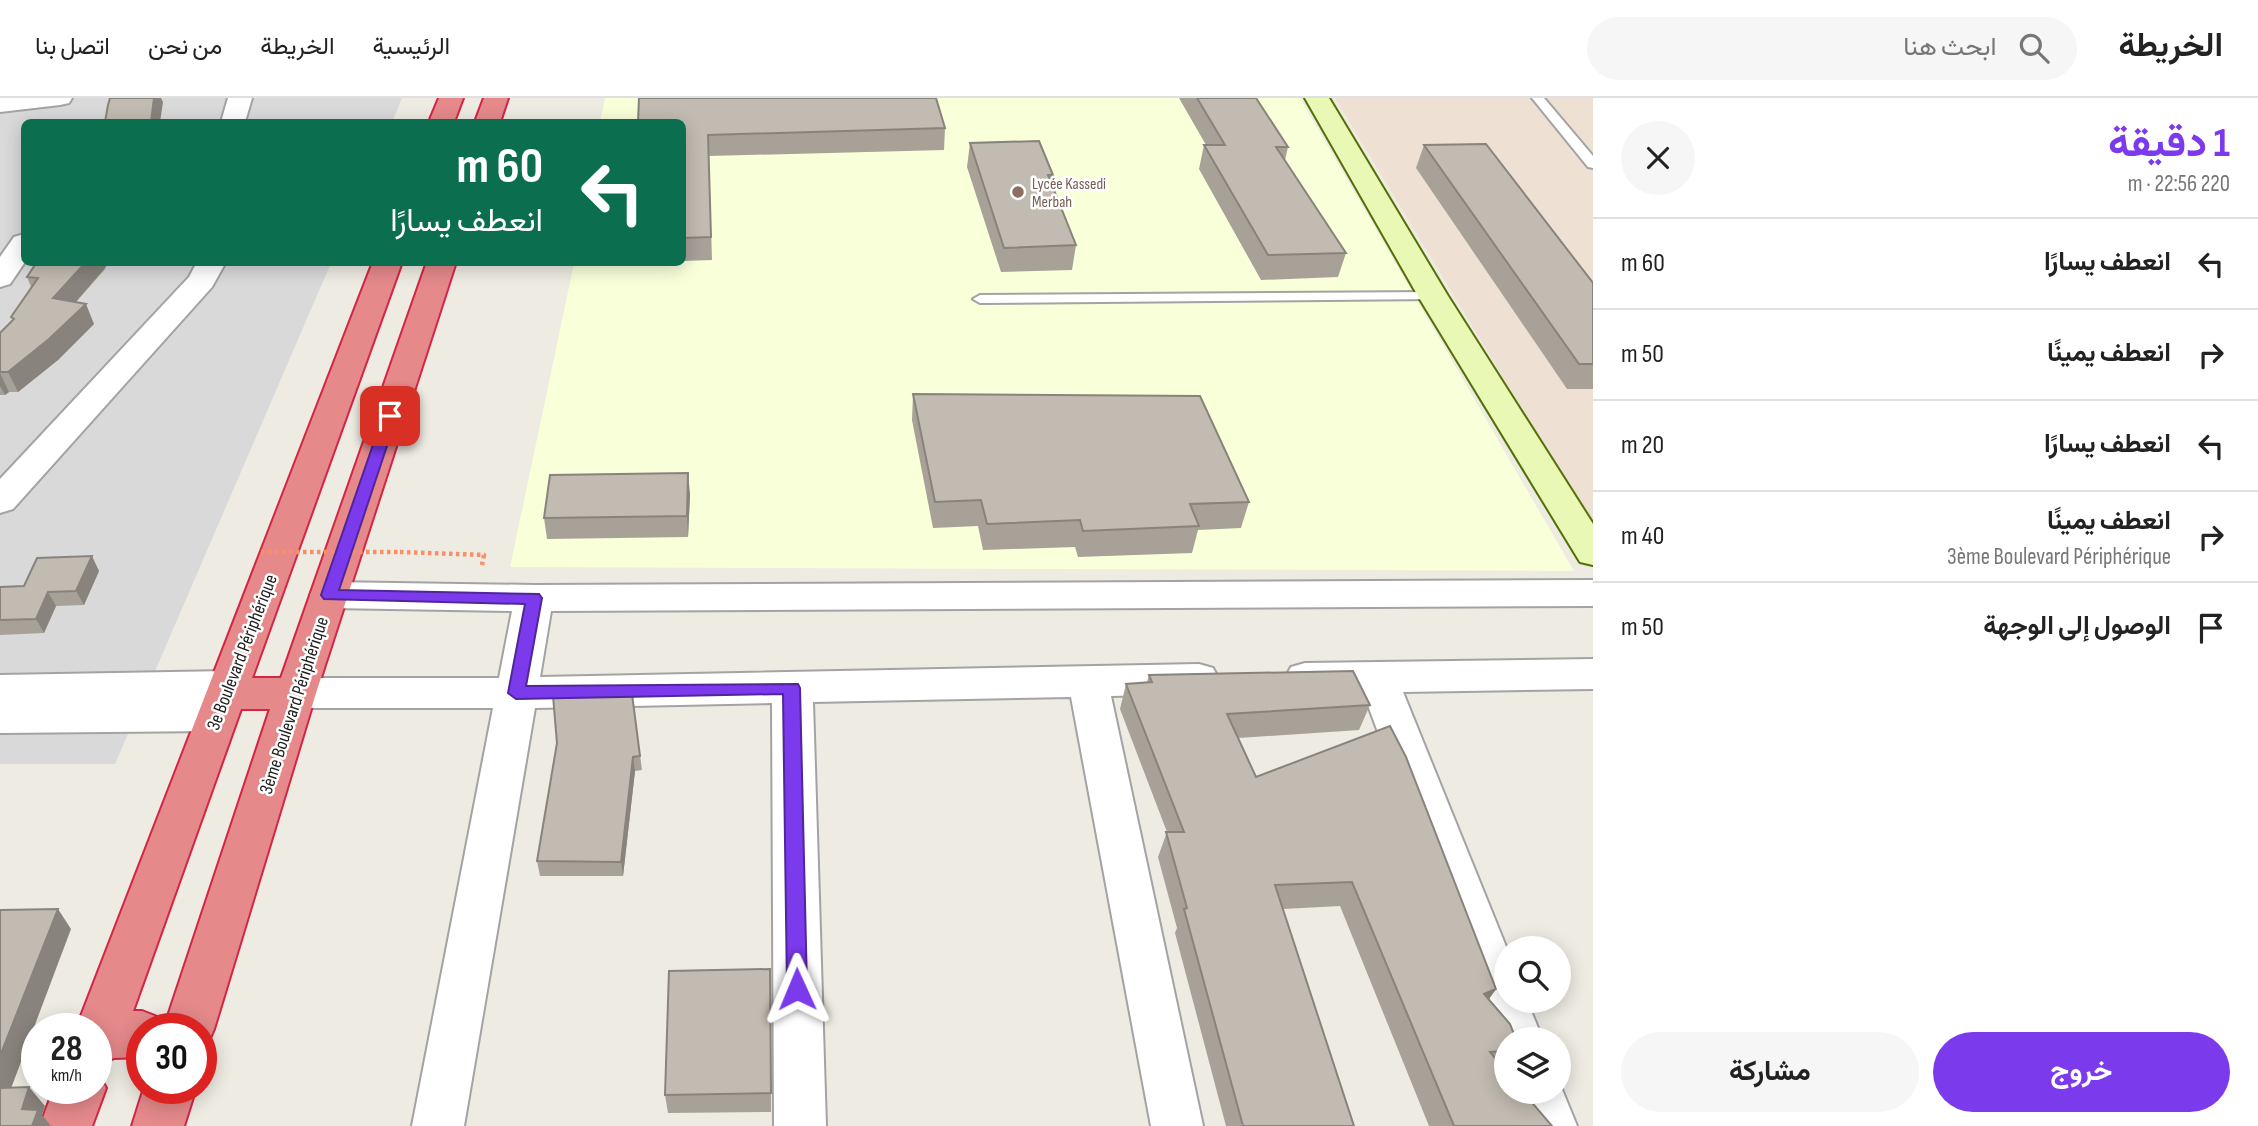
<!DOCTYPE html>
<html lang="ar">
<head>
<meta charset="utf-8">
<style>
  :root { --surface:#fff; --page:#f6f6f6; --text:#222; --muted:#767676; --line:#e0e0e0; --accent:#7c3aed }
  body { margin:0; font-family:"Sofia Sans Condensed",Vazirmatn,sans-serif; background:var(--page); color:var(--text); direction:rtl; height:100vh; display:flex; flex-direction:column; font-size:26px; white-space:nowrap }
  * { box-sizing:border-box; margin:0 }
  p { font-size:23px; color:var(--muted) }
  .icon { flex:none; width:38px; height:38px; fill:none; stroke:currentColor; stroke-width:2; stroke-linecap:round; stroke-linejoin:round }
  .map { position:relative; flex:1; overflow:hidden; direction:ltr }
  .drawer { display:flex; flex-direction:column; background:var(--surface); width:665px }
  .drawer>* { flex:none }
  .hud { position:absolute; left:21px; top:21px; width:665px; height:147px; border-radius:10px; box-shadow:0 4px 18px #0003; direction:rtl; background:#0b6e4f; color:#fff; overflow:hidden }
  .buttons { position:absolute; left:1494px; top:838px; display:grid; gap:14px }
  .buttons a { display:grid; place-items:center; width:77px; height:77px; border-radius:50%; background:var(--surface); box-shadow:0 4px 18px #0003; font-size:35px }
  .speed { position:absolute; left:21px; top:915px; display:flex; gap:14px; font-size:35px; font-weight:700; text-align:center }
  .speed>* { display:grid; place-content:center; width:91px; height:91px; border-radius:50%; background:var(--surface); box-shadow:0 4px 18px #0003; line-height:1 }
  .speed small { font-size:18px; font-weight:400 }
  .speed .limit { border:10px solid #d22; background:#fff; color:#111 }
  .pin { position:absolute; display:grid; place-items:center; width:60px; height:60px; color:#fff; margin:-30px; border-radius:14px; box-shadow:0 4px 10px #0006 }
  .me { position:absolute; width:77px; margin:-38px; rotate:359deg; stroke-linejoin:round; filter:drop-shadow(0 0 5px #0008) }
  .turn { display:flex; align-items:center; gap:24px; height:147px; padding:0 28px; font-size:32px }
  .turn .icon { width:91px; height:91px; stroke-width:2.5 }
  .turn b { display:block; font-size:49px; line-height:60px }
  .round { display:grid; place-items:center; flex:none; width:74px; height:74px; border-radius:37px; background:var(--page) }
  .headline { display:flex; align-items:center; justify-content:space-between; height:119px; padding:0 28px }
  h1 { font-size:42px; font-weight:700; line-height:52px; color:var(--accent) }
  .primary-button { display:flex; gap:14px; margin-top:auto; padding:14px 28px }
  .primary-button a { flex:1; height:80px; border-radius:42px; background:var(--accent); color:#fff; font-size:28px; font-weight:700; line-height:80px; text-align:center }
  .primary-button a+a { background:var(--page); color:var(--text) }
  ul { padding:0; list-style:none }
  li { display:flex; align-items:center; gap:21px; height:91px; padding:0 28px; border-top:2px solid var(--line) }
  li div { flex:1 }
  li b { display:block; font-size:26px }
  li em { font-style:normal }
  header { display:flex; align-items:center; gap:42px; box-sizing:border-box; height:98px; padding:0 35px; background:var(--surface); border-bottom:2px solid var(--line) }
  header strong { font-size:33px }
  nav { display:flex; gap:38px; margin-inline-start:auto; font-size:24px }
  .search { width:490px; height:63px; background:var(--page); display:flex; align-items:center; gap:18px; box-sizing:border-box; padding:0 24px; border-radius:38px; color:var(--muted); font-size:26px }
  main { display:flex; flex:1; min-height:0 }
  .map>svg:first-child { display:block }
  .residential { fill:#dad9d9 }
  .education { fill:#f8ffd9 }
  .military { fill:#efe0d4 }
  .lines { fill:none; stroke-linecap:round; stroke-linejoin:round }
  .lane-casing { stroke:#a3a3a3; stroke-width:4 }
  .street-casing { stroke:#a3a3a3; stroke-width:4 }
  .secondary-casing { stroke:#527006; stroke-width:4 }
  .highway-casing { stroke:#d42544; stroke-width:4 }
  .path { stroke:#f88f68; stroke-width:4.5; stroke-dasharray:3.5 3.5; stroke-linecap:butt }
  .lane { fill:#fff; fill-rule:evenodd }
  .street { fill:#fff; fill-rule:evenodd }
  .secondary { fill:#e9f8b5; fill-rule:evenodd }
  .highway { fill:#e5898b; fill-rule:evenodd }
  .path-bridge { stroke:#f88f68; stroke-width:4.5; stroke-dasharray:3.5 3.5; stroke-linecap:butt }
  .wall { fill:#a7a198 }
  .shaded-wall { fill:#88837c }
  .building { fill:#c2bbb1; stroke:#88837c; stroke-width:2 }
  .route { fill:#7c3aed; stroke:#51269a; stroke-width:2 }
  .education-dot { fill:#8d6e63; stroke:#fff; stroke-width:2.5 }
  .labels { text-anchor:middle; stroke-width:5; stroke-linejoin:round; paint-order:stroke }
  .far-education-label { font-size:16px; fill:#785e54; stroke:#fff; text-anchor:start }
  .street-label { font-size:19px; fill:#1c1c1c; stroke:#fff }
</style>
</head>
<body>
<header>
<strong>الخريطة</strong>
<div class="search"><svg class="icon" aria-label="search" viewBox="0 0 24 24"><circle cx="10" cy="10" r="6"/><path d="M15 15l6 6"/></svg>ابحث هنا</div>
<nav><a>الرئيسية</a><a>الخريطة</a><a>من نحن</a><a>اتصل بنا</a></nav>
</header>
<main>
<section class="drawer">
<div class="headline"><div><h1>1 دقيقة</h1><p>220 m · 22:56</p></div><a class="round"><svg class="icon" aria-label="close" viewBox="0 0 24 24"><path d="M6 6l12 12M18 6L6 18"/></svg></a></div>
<ul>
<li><svg class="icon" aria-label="left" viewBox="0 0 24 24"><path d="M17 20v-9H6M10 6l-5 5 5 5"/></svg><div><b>انعطف يسارًا</b></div><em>60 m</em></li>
<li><svg class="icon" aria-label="right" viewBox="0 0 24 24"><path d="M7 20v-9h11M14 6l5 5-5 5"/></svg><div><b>انعطف يمينًا</b></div><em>50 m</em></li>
<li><svg class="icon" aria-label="left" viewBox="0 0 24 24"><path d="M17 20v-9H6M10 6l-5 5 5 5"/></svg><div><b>انعطف يسارًا</b></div><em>20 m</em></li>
<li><svg class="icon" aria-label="right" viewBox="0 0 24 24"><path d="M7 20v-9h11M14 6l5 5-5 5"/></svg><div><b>انعطف يمينًا</b><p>3ème Boulevard Périphérique</p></div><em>40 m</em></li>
<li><svg class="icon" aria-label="arrive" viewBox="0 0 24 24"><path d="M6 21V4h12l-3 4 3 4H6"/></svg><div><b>الوصول إلى الوجهة</b></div><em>50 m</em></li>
</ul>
<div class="primary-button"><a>خروج</a><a>مشاركة</a></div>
</section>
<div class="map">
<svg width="1593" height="1028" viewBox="0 0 1593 1028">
  <rect width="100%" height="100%" fill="#edebe2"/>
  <!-- residential -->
  <path class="residential" d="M 0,0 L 402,0 L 392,24 L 24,24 L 24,164 L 331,165 L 115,666 L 0,666 Z"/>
  <!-- education -->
  <path class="education" d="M 605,0 L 1300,0 L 1574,473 L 510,469 L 574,165 L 682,164 L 682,24 L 600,24 Z"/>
  <!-- military -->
  <path class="military" d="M 1335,0 L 1593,0 L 1593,429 Z"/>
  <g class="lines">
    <!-- lane casing -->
    <g class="lane-casing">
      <g id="lane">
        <path d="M 1532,0 L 1544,0 L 1593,58 L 1593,70 L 1588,69 Z"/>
        <path d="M 1433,194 L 1438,195 L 1440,198 L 1438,201 L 980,205 L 973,201 L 980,197 Z"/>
      </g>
    </g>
    <!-- street casing -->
    <g class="street-casing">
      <g id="street">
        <path d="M 0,0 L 72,0 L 69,5 L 60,7 L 0,14 Z"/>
        <path d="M 228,0 L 252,0 L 245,24 L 221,24 Z"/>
        <path d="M 24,136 L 25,164 L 10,186 L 0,189 L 0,159 L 14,139 Z"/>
        <path d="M 197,164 L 226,164 L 212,189 L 13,411 L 0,415 L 0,381 L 189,179 Z"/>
        <path d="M 1593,482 L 1593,508 L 551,513 L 540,579 L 1199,566 L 1213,570 L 1219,581 L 1213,592 L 1199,596 L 1111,598 L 1203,1028 L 1151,1028 L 1071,599 L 813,604 L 826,1028 L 774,1028 L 772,605 L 535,610 L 464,1028 L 412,1028 L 493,610 L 296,610 L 282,606 L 276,595 L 282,584 L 296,580 L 499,580 L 512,513 L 329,510 L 316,506 L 310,497 L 316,488 L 329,484 L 534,487 Z"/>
        <path d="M 1593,561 L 1593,591 L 1403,594 L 1507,851 L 1507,903 L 1527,903 L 1543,942 L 1507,942 L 1507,961 L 1500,958 L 1493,942 L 1363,594 L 1305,595 L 1291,591 L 1285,580 L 1291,569 L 1305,565 Z"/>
        <path d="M 228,573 L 242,577 L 248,588 L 242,599 L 223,603 L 232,606 L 238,617 L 232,628 L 217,633 L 0,635 L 0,577 Z"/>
        <path d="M 1559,984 L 1577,1028 L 1525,1028 L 1512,994 L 1559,994 Z"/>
      </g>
    </g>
    <!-- secondary casing -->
    <g class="secondary-casing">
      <path id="secondary" d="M 1305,0 L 1329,0 L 1448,198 L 1593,426 L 1593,467 L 1580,464 L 1418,198 Z"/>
    </g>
    <!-- highway casing -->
    <g class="highway-casing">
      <g id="highway">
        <path d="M 439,0 L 463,0 L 454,24 L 429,24 Z"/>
        <path d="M 484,0 L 508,0 L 500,24 L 475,24 Z"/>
        <path d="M 373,164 L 402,164 L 252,580 L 281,580 L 427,164 L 456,164 L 316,595 L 214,931 L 207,947 L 201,949 L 201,931 L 142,931 L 142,959 L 114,960 L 96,968 L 96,931 L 76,931 ZM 241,611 L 270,611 L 164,930 L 160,920 L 142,913 L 133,913 Z"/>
        <path d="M 96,972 L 106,990 L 92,1028 L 40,1028 L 54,990 L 96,990 Z"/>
        <path d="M 144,990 L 196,990 L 184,1028 L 132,1028 Z"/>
      </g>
    </g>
    <!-- path -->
    <path class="path" d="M 400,454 L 484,457 L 482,467"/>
    <!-- lane -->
    <use href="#lane" class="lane"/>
    <!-- street -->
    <use href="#street" class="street"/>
    <!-- secondary -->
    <use href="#secondary" class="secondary"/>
    <!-- highway -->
    <use href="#highway" class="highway"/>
    <!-- path-bridge -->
    <path class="path-bridge" d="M 261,454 L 400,454"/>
  </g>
  <!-- wall -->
  <g class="wall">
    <path d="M 1179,0 L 1256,0 L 1288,49 L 1285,62 L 1346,155 L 1338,179 L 1261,182 L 1199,71 L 1204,47 L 1206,47 Z"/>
    <path d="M 682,24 L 945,30 L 944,52 L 709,58 L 712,162 L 682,163 Z"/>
    <path d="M 970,45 L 1053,77 L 1052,86 L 1076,147 L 1072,172 L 1001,174 L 967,69 Z"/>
    <path d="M 1424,47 L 1593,185 L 1593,291 L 1567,291 L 1416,70 Z"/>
    <path d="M 106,170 L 76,204 L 94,226 L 58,262 L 18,294 L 9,294 L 5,297 L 0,297 L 0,235 L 13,222 L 11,219 L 31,189 L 27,179 Z"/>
    <path d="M 913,296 L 1249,404 L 1241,430 L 1198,432 L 1192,455 L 1078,459 L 1075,449 L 983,452 L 978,428 L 933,430 L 912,322 Z"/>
    <path d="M 690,396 L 688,439 L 547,441 L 544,420 Z"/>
    <path d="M 99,473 L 84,507 L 56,508 L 44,535 L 0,537 L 0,489 L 24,488 Z"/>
    <path d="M 1149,577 L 1370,607 L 1359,632 L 1238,640 L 1256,679 L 1496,891 L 1489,901 L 1507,942 L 1507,994 L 1552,1028 L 1429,1028 L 1340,808 L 1283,811 L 1354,1028 L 1226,1028 L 1175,835 L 1177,830 L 1158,759 L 1167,734 L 1120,611 L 1126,586 L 1147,584 Z"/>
    <path d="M 632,596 L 642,672 L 635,673 L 623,778 L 540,778 L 537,763 Z"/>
    <path d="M 770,871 L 771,1014 L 668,1015 L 665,997 Z"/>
  </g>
  <!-- shaded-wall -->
  <g class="shaded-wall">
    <path d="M 154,0 L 161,0 L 163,4 L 160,24 L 151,24 Z"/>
    <path d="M 86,164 L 110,164 L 62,220 L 53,200 Z"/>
    <path d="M 86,206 L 94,226 L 58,262 L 18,294 L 8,274 Z"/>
    <path d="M 0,275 L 9,294 L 5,297 L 0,288 Z"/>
    <path d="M 688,375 L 690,396 L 688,439 L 687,418 Z"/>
    <path d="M 92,458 L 99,473 L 84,507 L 76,493 Z"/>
    <path d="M 48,494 L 56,508 L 44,535 L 36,521 Z"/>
    <path d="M 633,659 L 635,673 L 623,778 L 621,764 Z"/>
    <path d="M 58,811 L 71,831 L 4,1009 L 0,1005 L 0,958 Z"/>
    <path d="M 1496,891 L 1480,914 L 1484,896 Z"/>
    <path d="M 29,989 L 45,1008 L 42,1017 L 51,1028 L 32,1028 L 22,1011 Z"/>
  </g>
  <!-- building -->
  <g class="building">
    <path d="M 110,0 L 154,0 L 151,24 L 105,24 L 108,7 Z"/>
    <path d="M 639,0 L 936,0 L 945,30 L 708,37 L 711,139 L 682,140 L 682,24 L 638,24 Z"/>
    <path d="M 1197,0 L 1256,0 L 1288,49 L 1276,49 L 1346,155 L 1268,157 L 1204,47 L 1225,47 Z"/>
    <path d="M 1039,43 L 1053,77 L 1048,77 L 1076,147 L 1004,150 L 970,45 Z"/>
    <path d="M 1486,46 L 1593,185 L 1593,266 L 1579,266 L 1424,47 Z"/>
    <path d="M 37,164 L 86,164 L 53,200 L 86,206 L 49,241 L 8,274 L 0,274 L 0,235 L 14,221 L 11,219 L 38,180 L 27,179 Z"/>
    <path d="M 913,296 L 1200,298 L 1249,404 L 1190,406 L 1199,428 L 1083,433 L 1080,422 L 987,426 L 981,402 L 935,404 Z"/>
    <path d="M 688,375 L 687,418 L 544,420 L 550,377 Z"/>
    <path d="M 92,458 L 76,493 L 48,494 L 36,521 L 0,522 L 0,489 L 24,488 L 37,460 Z"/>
    <path d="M 1353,573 L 1370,607 L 1227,616 L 1256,679 L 1390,628 L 1406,659 L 1496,891 L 1484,896 L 1510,926 L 1514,936 L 1520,942 L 1507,942 L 1507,953 L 1490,954 L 1507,975 L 1507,994 L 1523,994 L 1552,1028 L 1454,1028 L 1352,784 L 1275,787 L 1354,1028 L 1243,1028 L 1184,811 L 1187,810 L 1166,734 L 1184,734 L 1126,586 L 1152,584 L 1149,577 Z"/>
    <path d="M 632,596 L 640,658 L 633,659 L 621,764 L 537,763 L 557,645 L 553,598 Z"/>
    <path d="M 58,811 L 0,958 L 0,812 Z"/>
    <path d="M 770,871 L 771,995 L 665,997 L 669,873 Z"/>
    <path d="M 29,989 L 22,1011 L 38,1012 L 32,1028 L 0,1028 L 0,990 Z"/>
  </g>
  <!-- route -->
  <path class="route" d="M 390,314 L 397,318 L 339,492 L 539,496 L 542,500 L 526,588 L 798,586 L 800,590 L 807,891 L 804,898 L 797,900 L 790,898 L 787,891 L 783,596 L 516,601 L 508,595 L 525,506 L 324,501 L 321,497 L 383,318 Z"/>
  <!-- markers -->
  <circle class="education-dot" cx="1018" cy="94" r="7"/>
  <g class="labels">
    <!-- far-education labels -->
    <g class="far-education-label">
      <text x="1032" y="91">Lycée Kassedi<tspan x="1032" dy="18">Merbah</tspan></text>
    </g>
    <!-- street labels -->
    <g class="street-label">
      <text transform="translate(241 554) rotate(-69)" y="7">3e Boulevard Périphérique</text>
      <text transform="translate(293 607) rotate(-72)" y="7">3ème Boulevard Périphérique</text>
    </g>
  </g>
</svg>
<div class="buttons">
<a><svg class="icon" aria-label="search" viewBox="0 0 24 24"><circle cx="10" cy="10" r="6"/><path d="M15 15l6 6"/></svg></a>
<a><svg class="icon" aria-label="layers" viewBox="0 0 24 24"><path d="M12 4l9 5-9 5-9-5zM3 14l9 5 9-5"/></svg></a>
</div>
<div class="speed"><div>28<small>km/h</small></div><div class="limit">30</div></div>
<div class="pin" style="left:390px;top:318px;background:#d93025"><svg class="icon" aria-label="arrive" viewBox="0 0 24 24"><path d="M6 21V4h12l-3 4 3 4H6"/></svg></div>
<svg class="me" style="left:797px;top:891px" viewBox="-20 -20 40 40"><path d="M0-17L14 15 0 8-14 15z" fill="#7c3aed" stroke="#fff" stroke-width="4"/></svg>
<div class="hud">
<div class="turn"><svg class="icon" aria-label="left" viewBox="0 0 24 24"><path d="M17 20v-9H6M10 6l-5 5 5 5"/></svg><div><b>60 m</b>انعطف يسارًا</div></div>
</div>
</div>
</main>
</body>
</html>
